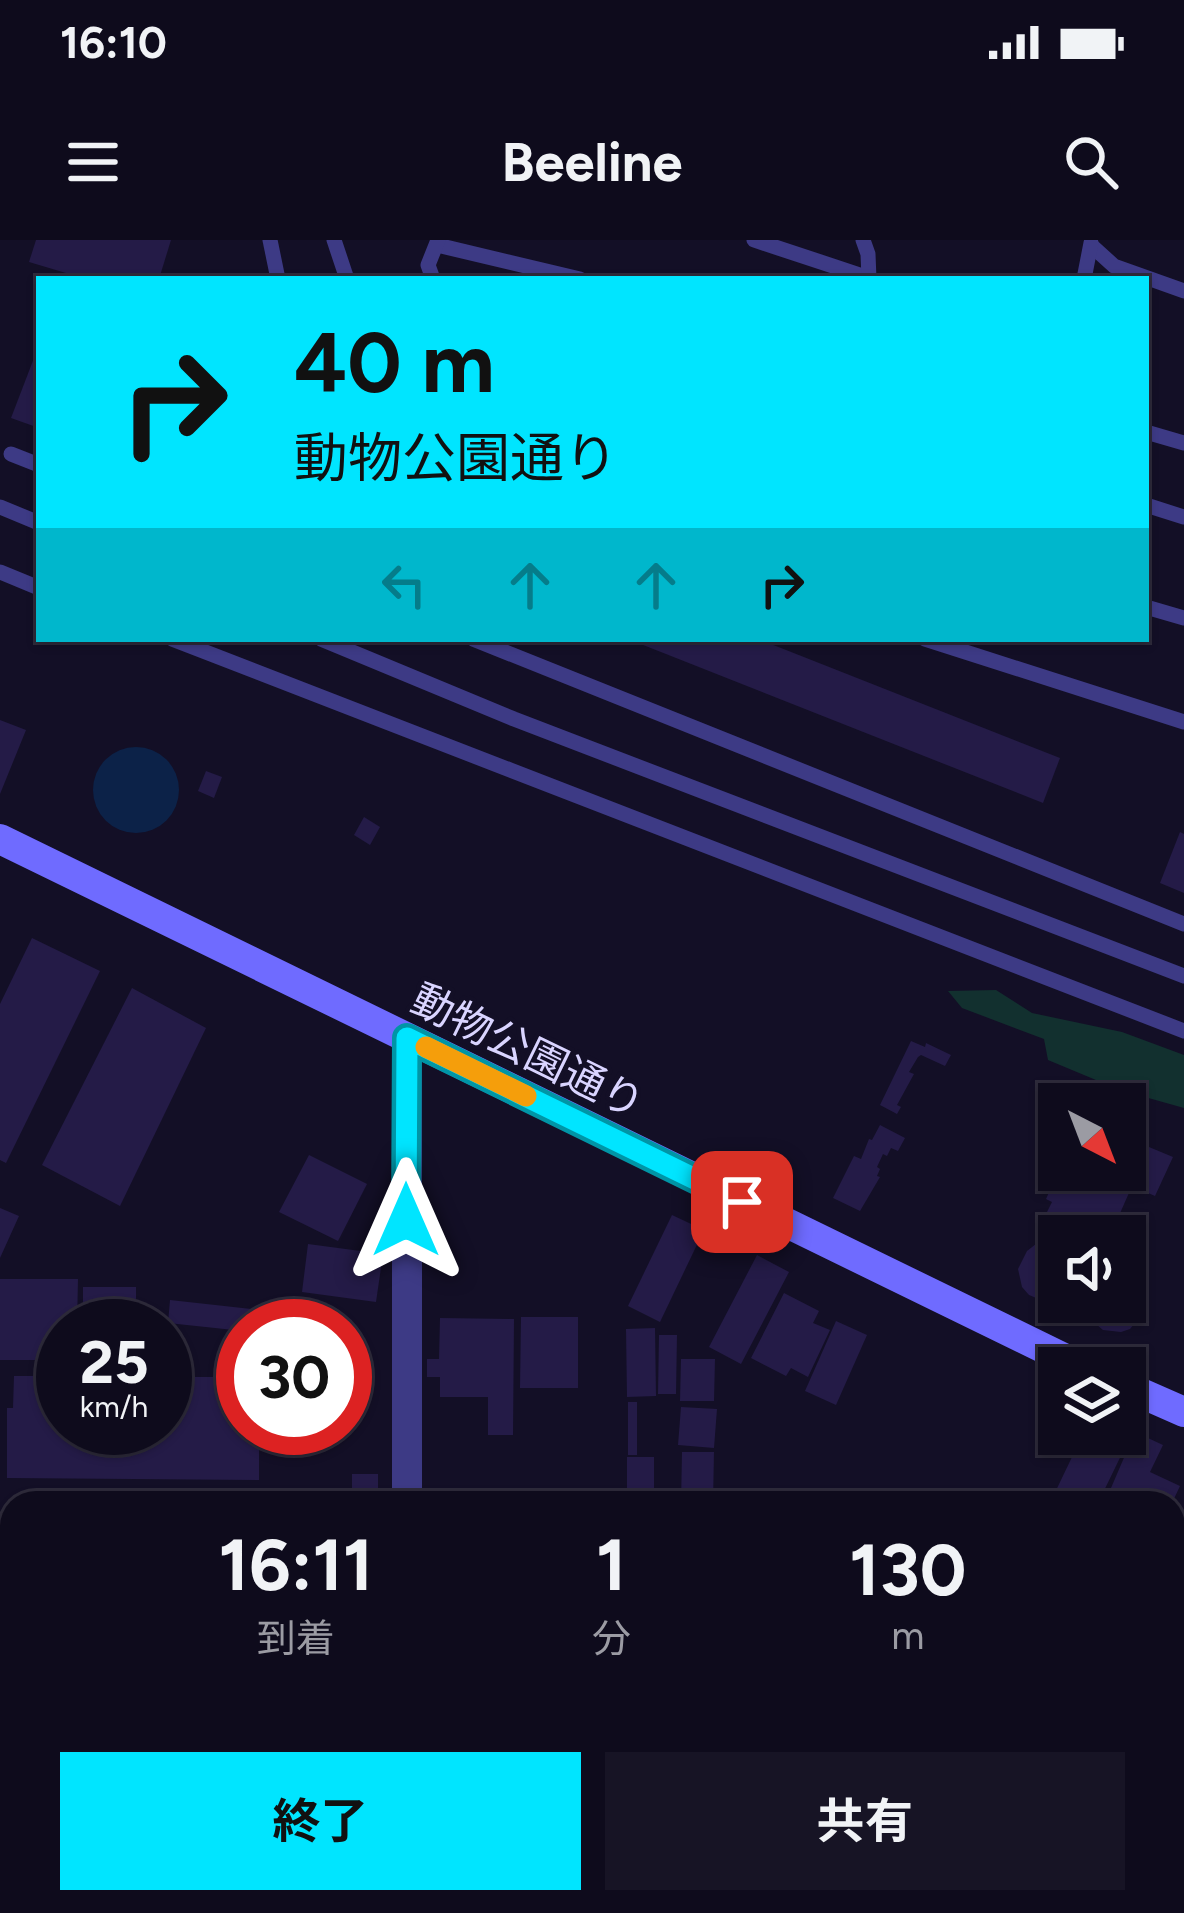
<!DOCTYPE html>
<html lang="ja">
<head>
<meta charset="utf-8">
<style>
  :root { --surface:#0e0b1c; --page:#171425; --text:#f1f3f6; --muted:#9b9ba3; --line:#2e2b3b; --accent:#00e5ff }
  body { margin:0; font-family:Figtree,"Noto Sans JP",sans-serif; background:var(--page); color:var(--text); height:100vh; display:flex; flex-direction:column; font-size:45px; white-space:nowrap }
  * { box-sizing:border-box; margin:0 }
  p { font-size:39px; color:var(--muted) }
  .icon { flex:none; width:66px; height:66px; fill:none; stroke:currentColor; stroke-width:2; stroke-linecap:round; stroke-linejoin:round }
  .map { position:relative; flex:1; overflow:hidden }
  .details { position:absolute; left:0px; top:1251px; width:1185px; height:423px; display:flex; flex-direction:column; background:var(--surface); border-radius:36px 36px 0 0; box-shadow:0 3px 9px #0004,0 0 0 3px var(--line) }
  .details>* { flex:none }
  .guide { position:absolute; left:36px; top:36px; width:1113px; height:366px; border-radius:0px; box-shadow:0 3px 9px #0004,0 0 0 3px var(--line); background:#00e5ff; color:#111; overflow:hidden }
  .needle { width:78px; rotate:138deg }
  .tools { position:absolute; left:1038px; top:843px; display:grid; gap:24px }
  .tools a { display:grid; place-items:center; width:108px; height:108px; border-radius:0px; background:var(--surface); box-shadow:0 3px 9px #0004,0 0 0 3px var(--line); font-size:60px }
  .speed { position:absolute; left:36px; top:1059px; display:flex; gap:24px; font-size:60px; font-weight:700; text-align:center }
  .speed>* { display:grid; place-content:center; width:156px; height:156px; border-radius:50%; background:var(--surface); box-shadow:0 3px 9px #0004,0 0 0 3px var(--line); line-height:1 }
  .speed small { font-size:30px; font-weight:400 }
  .speed .limit { border:18px solid #d22; background:#fff; color:#111 }
  .pin { position:absolute; display:grid; place-items:center; width:102px; height:102px; color:#fff; margin:-51px; border-radius:24px; box-shadow:0 6px 18px #0006 }
  .me { position:absolute; width:132px; margin:-66px; rotate:0deg; stroke-linejoin:round; filter:drop-shadow(0 0 9px #0008) }
  .turn { display:flex; align-items:center; gap:42px; height:252px; padding:0 60px; font-size:54px }
  .turn .icon { width:156px; height:156px; stroke-width:2.5 }
  .turn b { display:block; font-size:84px; line-height:102px }
  .lanes { display:flex; align-items:center; height:114px; padding:0 60px; background:#0003; justify-content:center; gap:60px; direction:ltr }
  .lanes .off { opacity:.35 }
  .eta { display:flex; justify-content:space-evenly; align-items:center; height:204px; text-align:center }
  .eta b { font-size:72px; font-weight:700; line-height:84px }
  .button { display:flex; gap:24px; margin-top:auto; padding:24px 60px }
  .button a { flex:1; height:138px; border-radius:0px; background:var(--accent); color:#111; font-size:48px; font-weight:700; line-height:138px; text-align:center }
  .button a+a { background:var(--page); color:var(--text) }
  .status { display:flex; justify-content:space-between; align-items:center; height:84px; padding:0 60px; background:var(--surface); direction:ltr }
  .status svg { height:33px; fill:currentColor }
  header { display:flex; justify-content:space-between; align-items:center; height:156px; padding:0 60px; background:var(--surface); font-size:54px; font-weight:700 }
  .map>svg:first-child { display:block }
  .green { fill:#12302f }
  .water { fill:#0c2248 }
  .building { fill:#241b47 }
  .lines { fill:none; stroke-linecap:round; stroke-linejoin:round }
  .lane { stroke:#3d3a85; stroke-width:15 }
  .street { stroke:#3d3a85; stroke-width:30 }
  .secondary { stroke:#6f6bff; stroke-width:30 }
  .route-casing { stroke:#0095a6; stroke-width:30 }
  .route { stroke:#00e5ff; stroke-width:21 }
  .slow { stroke:#f59e0b; stroke-width:21 }
  .labels { text-anchor:middle; stroke-width:9; stroke-linejoin:round; paint-order:stroke }
  .street-label { font-size:42px; fill:#d9d4ff; stroke:#130f26 }
</style>
</head>
<body>
<div class="status"><b>16:10</b><svg viewBox="0 0 49 12"><path d="M0 12V9h3v3zM5 12V6h3v6zM10 12V3h3v9zM15 12V0h3v12zM26 1h20v11H26zM47 4h2v5h-2z"/></svg></div>
<header><svg class="icon" aria-label="menu" viewBox="0 0 24 24"><path d="M4 6h16M4 12h16M4 18h16"/></svg>Beeline<svg class="icon" aria-label="search" viewBox="0 0 24 24"><circle cx="10" cy="10" r="6"/><path d="M15 15l6 6"/></svg></header>
<div class="map">
<svg width="1184" height="1673" viewBox="0 0 1184 1673">
  <rect width="100%" height="100%" fill="#130f26"/>
  <!-- green -->
  <path class="green" d="M 996,750 L 1032,773 L 1122,792 L 1184,815 L 1184,868 L 1120,850 L 1048,820 L 1044,799 L 962,768 L 948,751 Z"/>
  <!-- water -->
  <circle class="water" cx="136" cy="550" r="43"/>
  <!-- building -->
  <g class="building">
    <path d="M 36,0 L 171,0 L 159,39 L 86,39 L 29,22 Z"/>
    <path d="M 39,105 L 39,188 L 11,178 Z"/>
    <path d="M 628,399 L 758,399 L 1060,518 L 1043,563 Z"/>
    <path d="M 0,480 L 26,490 L 0,554 Z"/>
    <path d="M 206,531 L 222,537 L 214,558 L 198,551 Z"/>
    <path d="M 364,577 L 380,587 L 370,605 L 354,595 Z"/>
    <path d="M 1180,592 L 1184,594 L 1184,653 L 1160,643 Z"/>
    <path d="M 32,698 L 100,731 L 6,923 L 0,920 L 0,764 Z"/>
    <path d="M 132,748 L 206,788 L 120,966 L 42,925 Z"/>
    <path d="M 911,801 L 925,807 L 926,803 L 951,815 L 945,826 L 921,815 L 918,817 L 909,832 L 914,834 L 897,865 L 901,867 L 897,874 L 880,865 Z"/>
    <path d="M 880,885 L 905,898 L 898,911 L 891,908 L 887,916 L 883,914 L 877,927 L 880,929 L 877,936 L 880,937 L 860,971 L 833,958 L 854,916 L 861,919 L 869,899 L 872,900 Z"/>
    <path d="M 1125,897 L 1173,917 L 1155,956 L 1132,946 L 1110,996 L 1087,996 L 1091,987 L 1069,994 L 1042,982 L 1052,962 L 1046,959 L 1059,930 L 1125,930 Z"/>
    <path d="M 309,915 L 367,944 L 338,1001 L 279,972 Z"/>
    <path d="M 0,968 L 19,976 L 0,1018 Z"/>
    <path d="M 672,975 L 704,990 L 660,1082 L 628,1066 Z"/>
    <path d="M 1048,1002 L 1059,1003 L 1059,1060 L 1046,1062 L 1029,1055 L 1022,1047 L 1018,1029 L 1027,1011 L 1036,1004 Z"/>
    <path d="M 308,1004 L 383,1014 L 376,1062 L 302,1052 Z"/>
    <path d="M 757,1015 L 789,1032 L 741,1124 L 709,1107 Z"/>
    <path d="M 1125,1034 L 1136,1040 L 1142,1050 L 1145,1061 L 1143,1073 L 1130,1089 L 1121,1092 L 1103,1090 L 1089,1078 L 1085,1062 L 1125,1062 Z"/>
    <path d="M 0,1039 L 78,1039 L 77,1086 L 63,1086 L 63,1120 L 0,1120 Z"/>
    <rect x="83" y="1047" width="53" height="39"/>
    <path d="M 784,1053 L 819,1071 L 813,1083 L 830,1090 L 808,1137 L 791,1128 L 786,1136 L 751,1118 Z"/>
    <path d="M 170,1060 L 352,1080 L 350,1103 L 345,1102 L 345,1086 L 243,1086 L 243,1091 L 168,1083 Z"/>
    <path d="M 521,1077 L 578,1077 L 578,1148 L 520,1148 Z"/>
    <path d="M 440,1078 L 514,1079 L 513,1195 L 488,1195 L 488,1157 L 440,1157 L 440,1137 L 427,1137 L 427,1119 L 439,1119 Z"/>
    <path d="M 836,1081 L 867,1095 L 836,1165 L 805,1151 Z"/>
    <path d="M 655,1088 L 656,1156 L 627,1157 L 626,1089 Z"/>
    <path d="M 659,1095 L 677,1095 L 676,1154 L 658,1154 Z"/>
    <path d="M 681,1119 L 715,1119 L 714,1161 L 680,1161 Z"/>
    <path d="M 14,1136 L 63,1136 L 63,1188 L 165,1188 L 165,1137 L 243,1137 L 243,1188 L 259,1188 L 259,1240 L 7,1238 L 7,1168 L 13,1168 Z"/>
    <rect x="628" y="1162" width="9" height="53"/>
    <path d="M 681,1167 L 717,1169 L 714,1208 L 678,1205 Z"/>
    <path d="M 1125,1190 L 1132,1193 L 1098,1263 L 1050,1263 L 1083,1194 L 1095,1198 L 1097,1194 L 1125,1194 Z"/>
    <path d="M 1135,1192 L 1163,1205 L 1150,1232 L 1180,1246 L 1172,1263 L 1123,1263 L 1108,1255 Z"/>
    <path d="M 682,1212 L 714,1212 L 713,1263 L 681,1263 Z"/>
    <rect x="627" y="1217" width="27" height="46"/>
    <rect x="352" y="1234" width="26" height="29"/>
  </g>
  <g class="lines">
    <!-- lane -->
    <g class="lane">
      <path d="M 270,0 L 278,39"/>
      <path d="M 334,0 L 347,39"/>
      <path d="M 754,0 L 869,38"/>
      <path d="M 863,0 L 868,14 L 869,39"/>
      <path d="M 437,5 L 580,39"/>
      <path d="M 1092,6 L 1114,26 L 1184,51"/>
      <path d="M 433,39 L 428,25 L 438,0"/>
      <path d="M 1084,39 L 1091,3"/>
      <path d="M 1146,192 L 1184,203"/>
      <path d="M 11,214 L 39,225"/>
      <path d="M 1146,265 L 1184,277"/>
      <path d="M 0,267 L 39,283"/>
      <path d="M 0,332 L 39,348"/>
      <path d="M 1146,367 L 1184,378"/>
      <path d="M 172,399 L 1184,791"/>
      <path d="M 321,399 L 514,479 L 1184,736"/>
      <path d="M 473,399 L 1184,684"/>
      <path d="M 925,399 L 1184,482"/>
    </g>
    <!-- street -->
    <g class="street">
      <path d="M 407,1263 L 407,798"/>
      <path d="M 1173,1298 L 1184,1297"/>
      <path d="M 0,1300 L 12,1300"/>
    </g>
    <!-- secondary -->
    <g class="secondary">
      <path d="M 0,599 L 1084,1128"/>
      <path d="M 1125,1146 L 1184,1172"/>
      <path d="M 1119,1673 L 1119,1662"/>
    </g>
  </g>
  <g class="lines">
    <!-- route casing -->
    <g class="route-casing">
      <path id="route" d="M 406,980 L 407,798 L 742,962"/>
    </g>
    <!-- route -->
    <use href="#route" class="route"/>
    <!-- slow -->
    <path class="slow" d="M 426,807 L 526,856"/>
  </g>
  <g class="labels">
    <!-- street labels -->
    <g class="street-label">
      <text transform="translate(528 811) rotate(26)" y="15">動物公園通り</text>
    </g>
  </g>
</svg>
<div class="tools">
<a><svg class="needle" viewBox="-14 -14 28 28"><path d="M0-13l5 13h-10z" fill="#e53935"/><path d="M0 13l5-13h-10z" fill="#9b9ba3"/></svg></a>
<a><svg class="icon" aria-label="sound" viewBox="0 0 24 24"><path d="M4 9h4l5-4v14l-5-4H4zM17 9q2 3 0 6"/></svg></a>
<a><svg class="icon" aria-label="layers" viewBox="0 0 24 24"><path d="M12 4l9 5-9 5-9-5zM3 14l9 5 9-5"/></svg></a>
</div>
<div class="speed"><div>25<small>km/h</small></div><div class="limit">30</div></div>
<div class="pin" style="left:742px;top:962px;background:#d93025"><svg class="icon" aria-label="arrive" viewBox="0 0 24 24"><path d="M6 21V4h12l-3 4 3 4H6"/></svg></div>
<svg class="me" style="left:406px;top:980px" viewBox="-20 -20 40 40"><path d="M0-17L14 15 0 8-14 15z" fill="#00e5ff" stroke="#fff" stroke-width="4"/></svg>
<div class="guide">
<div class="turn"><svg class="icon" aria-label="right" viewBox="0 0 24 24"><path d="M7 20v-9h11M14 6l5 5-5 5"/></svg><div><b>40 m</b>動物公園通り</div></div>
<div class="lanes"><svg class="icon off" aria-label="left" viewBox="0 0 24 24"><path d="M17 20v-9H6M10 6l-5 5 5 5"/></svg><svg class="icon off" aria-label="ahead" viewBox="0 0 24 24"><path d="M12 20V5M6 11l6-6 6 6"/></svg><svg class="icon off" aria-label="ahead" viewBox="0 0 24 24"><path d="M12 20V5M6 11l6-6 6 6"/></svg><svg class="icon" aria-label="right" viewBox="0 0 24 24"><path d="M7 20v-9h11M14 6l5 5-5 5"/></svg></div>
</div>
<section class="details">
<div class="eta">
<div><b>16:11</b><p>到着</p></div>
<div><b>1</b><p>分</p></div>
<div><b>130</b><p>m</p></div>
</div>
<div class="button"><a>終了</a><a>共有</a></div>
</section>
</div>
</body>
</html>
